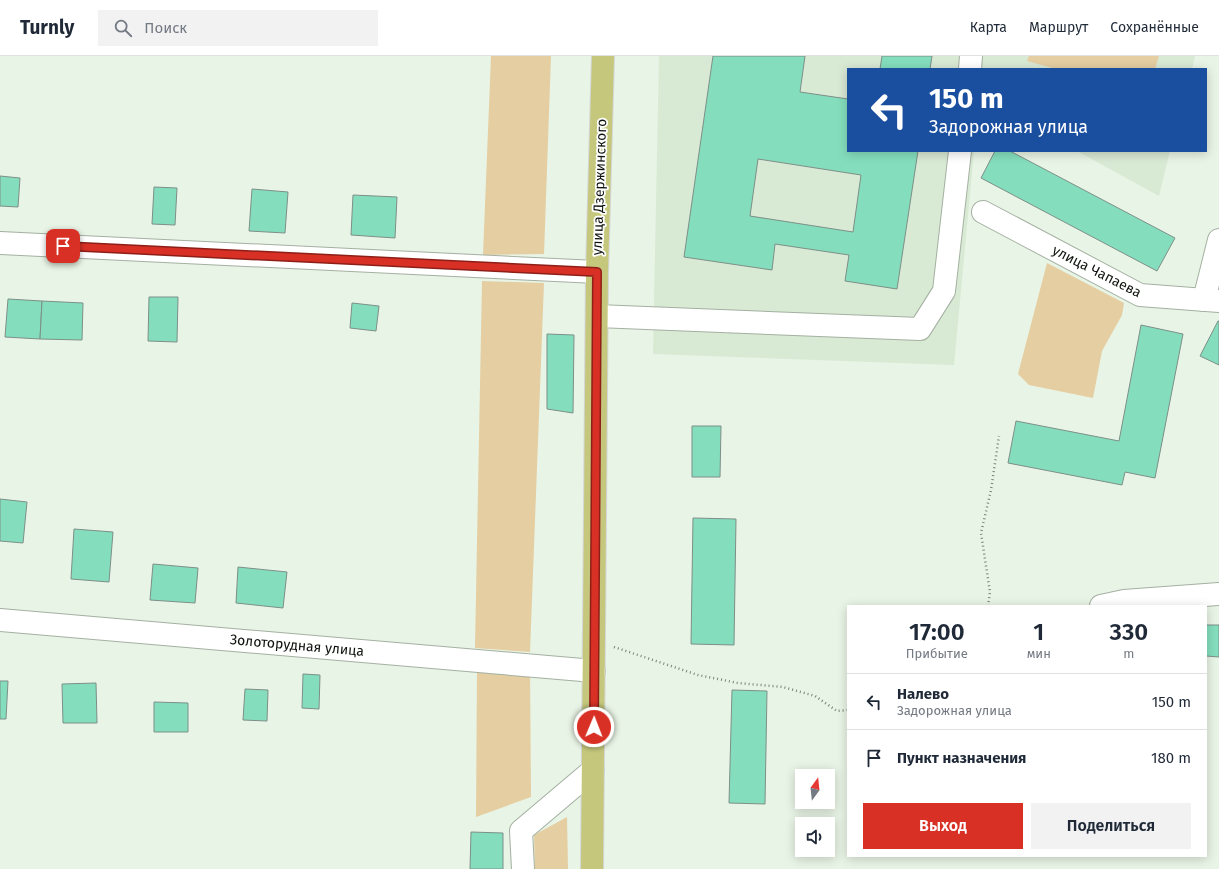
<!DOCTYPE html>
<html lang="ru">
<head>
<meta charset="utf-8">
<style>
  :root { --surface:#fff; --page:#f2f2f3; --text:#1f2937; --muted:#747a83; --line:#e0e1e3; --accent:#d93025 }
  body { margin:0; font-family:"Fira Sans",sans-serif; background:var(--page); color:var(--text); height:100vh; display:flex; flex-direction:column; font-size:15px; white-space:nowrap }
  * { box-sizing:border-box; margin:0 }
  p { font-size:13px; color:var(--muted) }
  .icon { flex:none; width:22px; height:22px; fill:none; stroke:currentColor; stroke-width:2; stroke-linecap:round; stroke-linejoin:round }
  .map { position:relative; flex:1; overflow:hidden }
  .side { position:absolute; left:847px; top:549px; width:360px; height:252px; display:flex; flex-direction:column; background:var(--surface); border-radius:0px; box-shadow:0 2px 10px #0003 }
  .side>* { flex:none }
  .guide { position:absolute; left:847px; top:12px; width:360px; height:84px; border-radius:0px; box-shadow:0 2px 10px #0003; background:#1a4fa0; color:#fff; overflow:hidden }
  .needle { width:26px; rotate:15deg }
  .tools { position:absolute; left:795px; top:713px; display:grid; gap:8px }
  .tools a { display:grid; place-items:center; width:40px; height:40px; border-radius:0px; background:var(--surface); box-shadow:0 2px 10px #0003; font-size:20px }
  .pin { position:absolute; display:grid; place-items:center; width:34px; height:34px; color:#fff; margin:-17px; border-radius:8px; box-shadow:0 2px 6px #0006 }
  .me { position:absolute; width:44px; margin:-22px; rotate:1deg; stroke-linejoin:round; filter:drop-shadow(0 0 3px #0008) }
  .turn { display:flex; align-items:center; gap:14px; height:84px; padding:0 16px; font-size:18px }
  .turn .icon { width:52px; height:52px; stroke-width:2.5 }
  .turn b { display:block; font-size:28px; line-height:34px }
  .eta { display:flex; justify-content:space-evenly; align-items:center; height:68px; text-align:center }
  .eta b { font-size:24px; font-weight:600; line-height:28px }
  .cta { display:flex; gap:8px; margin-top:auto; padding:8px 16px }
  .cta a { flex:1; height:46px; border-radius:0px; background:var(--accent); color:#fff; font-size:16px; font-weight:600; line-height:46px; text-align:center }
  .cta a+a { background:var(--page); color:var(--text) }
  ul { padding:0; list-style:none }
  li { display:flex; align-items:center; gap:12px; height:56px; padding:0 16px; border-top:1px solid var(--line) }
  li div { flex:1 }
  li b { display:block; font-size:15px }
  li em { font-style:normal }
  header { display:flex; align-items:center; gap:24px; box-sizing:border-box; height:56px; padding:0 20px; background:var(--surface); border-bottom:1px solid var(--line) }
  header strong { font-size:19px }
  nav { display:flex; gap:22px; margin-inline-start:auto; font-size:14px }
  .search { width:280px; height:36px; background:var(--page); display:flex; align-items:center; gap:10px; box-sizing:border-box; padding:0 14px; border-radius:0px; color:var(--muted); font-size:15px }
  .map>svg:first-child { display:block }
  .built { fill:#d8e9d4 }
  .green { fill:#e5cea2 }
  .building { fill:#84debd; stroke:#7d8f88; fill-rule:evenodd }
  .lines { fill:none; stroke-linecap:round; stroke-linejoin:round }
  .minor-casing { stroke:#a4b0a1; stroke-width:24 }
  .primary-casing { stroke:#d4d5d4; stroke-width:24 }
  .path { stroke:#7c847a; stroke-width:2.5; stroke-dasharray:1 3; stroke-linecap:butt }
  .minor { stroke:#fff; stroke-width:22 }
  .primary { stroke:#c5c87c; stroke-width:22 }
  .route-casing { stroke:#8d1f18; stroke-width:10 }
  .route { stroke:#d93025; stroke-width:7 }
  .labels { text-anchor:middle; stroke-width:3.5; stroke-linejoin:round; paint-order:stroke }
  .street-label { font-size:14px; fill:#0f130e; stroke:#fff }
</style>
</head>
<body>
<header>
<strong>Turnly</strong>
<div class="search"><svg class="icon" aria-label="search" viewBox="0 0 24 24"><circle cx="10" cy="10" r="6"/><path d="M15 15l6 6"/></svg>Поиск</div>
<nav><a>Карта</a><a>Маршрут</a><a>Сохранённые</a></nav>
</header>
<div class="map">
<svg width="1219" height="813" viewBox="0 0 1219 813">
  <rect width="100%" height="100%" fill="#e8f4e5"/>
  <!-- built -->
  <g class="built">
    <path d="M 659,0 L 1195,0 L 1192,13 L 848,13 L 848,95 L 974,95 L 954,309 L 653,298 Z"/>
    <path d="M 1077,95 L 1170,95 L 1159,140 Z"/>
  </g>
  <!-- green -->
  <g class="green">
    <path d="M 491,0 L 551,0 L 544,198 L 483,199 Z"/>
    <path d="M 1029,0 L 1159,0 L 1155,13 L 1056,13 L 1027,5 Z"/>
    <path d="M 1047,207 L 1124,247 L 1122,259 L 1102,295 L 1093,342 L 1029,329 L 1018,318 Z"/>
    <path d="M 482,225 L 544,227 L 530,596 L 475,592 Z"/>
    <path d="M 477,614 L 530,615 L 531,741 L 476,761 Z"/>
    <path d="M 567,761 L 568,813 L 535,813 L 534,779 Z"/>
  </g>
  <!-- building -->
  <g class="building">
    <path d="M 713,0 L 805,0 L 800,36 L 848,43 L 848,95 L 918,95 L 897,233 L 845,225 L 849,199 L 775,188 L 772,214 L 684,201 ZM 758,103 L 861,119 L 853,176 L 750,160 Z"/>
    <path d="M 882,0 L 932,0 L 930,13 L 880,13 Z"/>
    <path d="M 995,95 L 1010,95 L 1175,182 L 1157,215 L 981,122 Z"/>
    <path d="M 0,120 L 20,122 L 18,151 L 0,150 Z"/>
    <path d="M 154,131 L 177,132 L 175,169 L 152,168 Z"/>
    <path d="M 252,133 L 288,136 L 285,177 L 249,175 Z"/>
    <path d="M 353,139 L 397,141 L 395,182 L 351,179 Z"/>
    <path d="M 149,241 L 178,241 L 177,286 L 148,285 Z"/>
    <path d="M 8,243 L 42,245 L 40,283 L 5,281 Z"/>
    <path d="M 42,245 L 83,247 L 82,284 L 40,283 Z"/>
    <path d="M 352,247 L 379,250 L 376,275 L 350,272 Z"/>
    <path d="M 1218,265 L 1219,265 L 1219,309 L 1200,300 Z"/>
    <path d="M 1141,269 L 1183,278 L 1155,422 L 1125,416 L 1122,429 L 1008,407 L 1016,365 L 1119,385 Z"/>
    <path d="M 547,278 L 574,279 L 573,357 L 547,353 Z"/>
    <path d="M 692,370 L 721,370 L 720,421 L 692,421 Z"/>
    <path d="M 0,443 L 27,446 L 23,487 L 0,485 Z"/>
    <path d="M 693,462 L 736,463 L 734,589 L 691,588 Z"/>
    <path d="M 74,473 L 113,476 L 109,526 L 71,523 Z"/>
    <path d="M 153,508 L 198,512 L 195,547 L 150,544 Z"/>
    <path d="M 238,511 L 287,516 L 283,552 L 236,547 Z"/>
    <path d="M 1206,569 L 1219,569 L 1219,601 L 1206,600 Z"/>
    <path d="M 303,618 L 320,619 L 319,653 L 302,652 Z"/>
    <path d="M 0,625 L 8,625 L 6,663 L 0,663 Z"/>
    <path d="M 96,627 L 97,667 L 63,667 L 62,628 Z"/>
    <path d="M 245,633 L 268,634 L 267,665 L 243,664 Z"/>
    <path d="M 732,634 L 767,635 L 765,748 L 729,747 Z"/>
    <path d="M 154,646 L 188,647 L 188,676 L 154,676 Z"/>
    <path d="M 471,776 L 503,777 L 503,813 L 470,813 Z"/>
  </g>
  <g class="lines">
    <!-- minor casing -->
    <g class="minor-casing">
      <g id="minor">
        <path d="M 970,13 L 971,0"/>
        <path d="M 983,156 L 1140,239 L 1219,245"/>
        <path d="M 0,187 L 597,216"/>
        <path d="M 1204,244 L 1219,184"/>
        <path d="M 597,260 L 920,273 L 944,235 L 960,95"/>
        <path d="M 1101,550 L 1124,545 L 1219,538"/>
        <path d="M 0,564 L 594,615"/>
        <path d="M 523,813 L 521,775 L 593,714"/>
      </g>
    </g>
    <!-- primary casing -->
    <g class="primary-casing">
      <path id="primary" d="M 592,813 L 597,216 L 603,0"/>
    </g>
    <!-- path -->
    <g class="path">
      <path d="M 988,550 L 990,536 L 981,477 L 991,434 L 999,380"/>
      <path d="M 614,591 L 698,619 L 738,627 L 783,631 L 815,640 L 837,655 L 848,654"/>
    </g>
    <!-- minor -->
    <use href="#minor" class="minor"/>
    <!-- primary -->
    <use href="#primary" class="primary"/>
  </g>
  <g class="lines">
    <!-- route casing -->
    <g class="route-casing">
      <path id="route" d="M 63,190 L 597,216 L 594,671"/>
    </g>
    <!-- route -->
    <use href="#route" class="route"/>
  </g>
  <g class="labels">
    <!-- street labels -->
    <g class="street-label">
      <text transform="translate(599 131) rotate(-88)" y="5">улица Дзержинского</text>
      <text transform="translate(1097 215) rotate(27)" y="5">улица Чапаева</text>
      <text transform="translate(297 589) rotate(5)" y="5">Золоторудная улица</text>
    </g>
  </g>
</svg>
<div class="tools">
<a><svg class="needle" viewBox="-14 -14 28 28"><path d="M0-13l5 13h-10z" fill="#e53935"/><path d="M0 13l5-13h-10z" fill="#747a83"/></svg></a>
<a><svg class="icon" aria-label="sound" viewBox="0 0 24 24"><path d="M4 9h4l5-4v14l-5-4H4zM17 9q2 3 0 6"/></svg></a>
</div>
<div class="pin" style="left:63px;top:190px;background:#d93025"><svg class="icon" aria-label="arrive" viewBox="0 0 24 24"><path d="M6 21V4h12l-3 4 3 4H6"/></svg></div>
<svg class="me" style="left:594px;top:671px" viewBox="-20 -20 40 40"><circle r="17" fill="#d93025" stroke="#fff" stroke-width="3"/><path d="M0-11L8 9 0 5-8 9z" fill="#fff"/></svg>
<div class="guide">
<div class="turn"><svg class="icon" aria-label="left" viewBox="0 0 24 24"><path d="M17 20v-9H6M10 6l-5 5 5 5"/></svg><div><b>150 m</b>Задорожная улица</div></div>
</div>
<section class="side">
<div class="eta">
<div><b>17:00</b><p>Прибытие</p></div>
<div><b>1</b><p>мин</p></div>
<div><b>330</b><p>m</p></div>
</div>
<ul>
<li><svg class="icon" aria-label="left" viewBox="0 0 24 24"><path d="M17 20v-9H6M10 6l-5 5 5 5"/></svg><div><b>Налево</b><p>Задорожная улица</p></div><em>150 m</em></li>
<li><svg class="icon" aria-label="arrive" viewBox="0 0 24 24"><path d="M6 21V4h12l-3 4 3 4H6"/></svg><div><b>Пункт назначения</b></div><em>180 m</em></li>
</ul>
<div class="cta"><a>Выход</a><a>Поделиться</a></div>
</section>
</div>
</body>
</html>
